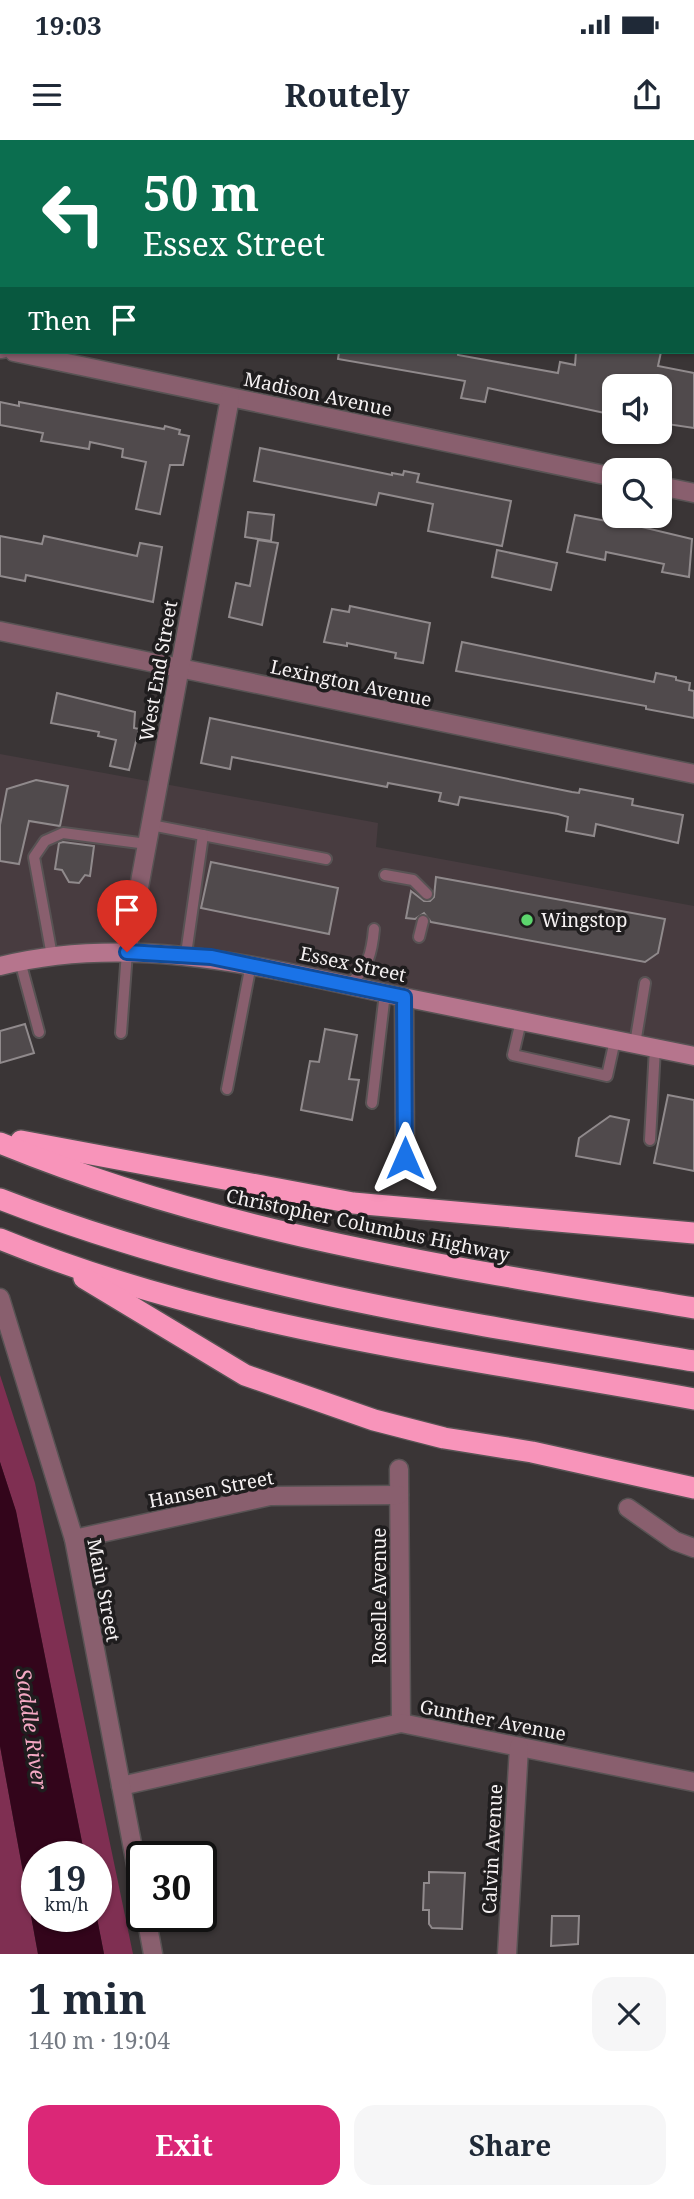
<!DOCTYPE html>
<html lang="en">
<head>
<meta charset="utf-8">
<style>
  :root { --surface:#fff; --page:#f6f6f7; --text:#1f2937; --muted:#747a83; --accent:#db2777 }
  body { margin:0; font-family:"Noto Serif",serif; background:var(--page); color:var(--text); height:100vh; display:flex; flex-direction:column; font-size:26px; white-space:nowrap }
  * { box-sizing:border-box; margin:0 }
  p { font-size:23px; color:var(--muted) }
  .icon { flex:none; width:38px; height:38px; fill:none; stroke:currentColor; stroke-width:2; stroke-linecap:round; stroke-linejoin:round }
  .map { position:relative; height:1814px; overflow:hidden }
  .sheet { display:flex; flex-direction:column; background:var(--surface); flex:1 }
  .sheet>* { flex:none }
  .top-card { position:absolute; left:0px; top:0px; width:695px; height:214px; box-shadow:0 2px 5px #0004; background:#0b6e4f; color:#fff; overflow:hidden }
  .buttons { position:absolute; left:602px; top:234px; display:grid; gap:14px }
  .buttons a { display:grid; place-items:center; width:70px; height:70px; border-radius:14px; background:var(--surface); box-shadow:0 2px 5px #0004; font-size:35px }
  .speed { position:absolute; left:21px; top:1701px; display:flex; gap:14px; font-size:35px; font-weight:700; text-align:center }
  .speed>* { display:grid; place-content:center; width:91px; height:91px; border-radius:50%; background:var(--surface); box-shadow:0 2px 5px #0004; line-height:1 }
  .speed small { font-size:18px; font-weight:400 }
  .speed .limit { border:4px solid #111; border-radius:10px; background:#fff; color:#111 }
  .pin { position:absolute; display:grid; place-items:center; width:60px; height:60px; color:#fff; margin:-72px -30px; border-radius:50% 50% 50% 0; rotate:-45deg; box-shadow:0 0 7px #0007 }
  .pin .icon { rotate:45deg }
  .me { position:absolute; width:77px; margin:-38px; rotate:0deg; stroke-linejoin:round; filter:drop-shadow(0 0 5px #0008) }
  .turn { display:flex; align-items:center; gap:24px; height:147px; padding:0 28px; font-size:32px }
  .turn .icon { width:91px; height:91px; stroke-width:2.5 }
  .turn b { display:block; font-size:49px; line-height:60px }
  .then { display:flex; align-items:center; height:66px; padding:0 28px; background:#0003; gap:14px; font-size:26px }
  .round { display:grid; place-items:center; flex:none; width:74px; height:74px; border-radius:21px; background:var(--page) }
  .head { display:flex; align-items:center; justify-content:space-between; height:119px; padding:0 28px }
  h1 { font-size:42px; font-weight:700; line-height:52px }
  .primary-button { display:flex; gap:14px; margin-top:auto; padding:14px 28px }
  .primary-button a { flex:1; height:80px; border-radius:21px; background:var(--accent); color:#fff; font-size:28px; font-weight:700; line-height:80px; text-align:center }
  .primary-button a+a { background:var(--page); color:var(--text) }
  .status { display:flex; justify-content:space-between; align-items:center; height:49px; padding:0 35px; background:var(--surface); direction:ltr }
  .status svg { height:19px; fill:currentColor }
  header { display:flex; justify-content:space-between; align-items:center; height:91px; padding:0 28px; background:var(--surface); font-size:32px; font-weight:700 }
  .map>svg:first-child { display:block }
  .built { fill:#483c40 }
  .green { fill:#7f2f52 }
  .water { fill:#33051b }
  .building { fill:#504a4c; stroke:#908a8c; stroke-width:2 }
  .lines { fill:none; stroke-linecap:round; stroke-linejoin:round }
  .service-casing { stroke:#585354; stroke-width:14 }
  .minor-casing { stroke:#585354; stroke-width:21 }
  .tertiary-casing { stroke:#585354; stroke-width:21 }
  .secondary-casing { stroke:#585354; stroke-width:21 }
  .motorway-casing { stroke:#585354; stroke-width:24 }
  .service { stroke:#895f6e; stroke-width:10 }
  .minor { stroke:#895f6e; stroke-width:18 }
  .tertiary { stroke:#895f6e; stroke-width:18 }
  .secondary { stroke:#b6758d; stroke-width:18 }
  .motorway { stroke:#f894ba; stroke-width:21 }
  .route-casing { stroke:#114b97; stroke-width:18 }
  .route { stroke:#1a73e8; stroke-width:12 }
  .poi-dot { fill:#5cd56d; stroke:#1f1d1e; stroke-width:2.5 }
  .labels { text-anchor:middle; stroke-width:7; stroke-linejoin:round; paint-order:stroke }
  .street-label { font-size:19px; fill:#f5f1f2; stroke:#1f1d1e }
  .poi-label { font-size:19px; fill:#f5f1f2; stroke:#1f1d1e; text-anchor:start }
  .water-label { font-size:21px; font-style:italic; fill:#f5a9c4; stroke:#1f1d1e }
</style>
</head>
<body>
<div class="status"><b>19:03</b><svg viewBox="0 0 49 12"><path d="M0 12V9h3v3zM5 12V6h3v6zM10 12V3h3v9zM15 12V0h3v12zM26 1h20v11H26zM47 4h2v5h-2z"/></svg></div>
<header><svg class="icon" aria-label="menu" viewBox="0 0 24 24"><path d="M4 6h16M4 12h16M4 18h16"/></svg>Routely<svg class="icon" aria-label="share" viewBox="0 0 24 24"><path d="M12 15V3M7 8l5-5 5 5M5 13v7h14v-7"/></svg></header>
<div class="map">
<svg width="694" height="1814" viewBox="0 0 694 1814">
  <rect width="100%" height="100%" fill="#3a3536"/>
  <!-- built -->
  <path class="built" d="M 0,614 L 378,683 L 376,707 L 694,766 L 694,916 L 186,814 L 0,826 Z"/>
  <!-- green -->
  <g class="green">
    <path d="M 0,1235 L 35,1343 L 133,1814 L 104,1814 L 96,1773 L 96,1717 L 85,1717 L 16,1372 L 0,1322 Z"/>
    <path d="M 0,1606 L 38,1814 L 0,1814 Z"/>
  </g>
  <!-- water -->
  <path class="water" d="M 0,1322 L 16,1371 L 85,1717 L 37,1717 L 37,1776 L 96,1776 L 96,1773 L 104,1814 L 38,1814 L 0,1606 Z"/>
  <!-- building -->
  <g class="building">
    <path d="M 339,212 L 458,212 L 458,215 L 558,233 L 560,222 L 575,225 L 576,212 L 661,212 L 658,226 L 694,233 L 694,288 L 660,283 L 660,247 L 614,247 L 614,275 L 488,248 L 485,262 L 461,258 L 465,241 L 338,219 Z"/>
    <path d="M 0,262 L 19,266 L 19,262 L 164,289 L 165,286 L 180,290 L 179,294 L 189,296 L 183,325 L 170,325 L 160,374 L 136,369 L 146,322 L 122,317 L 123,309 L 90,302 L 89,309 L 41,301 L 43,293 L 0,285 Z"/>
    <path d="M 260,308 L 392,335 L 392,333 L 403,335 L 404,331 L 419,334 L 417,342 L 511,361 L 502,406 L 428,391 L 433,364 L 379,353 L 376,365 L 254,341 Z"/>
    <path d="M 248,372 L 274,375 L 271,401 L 245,397 Z"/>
    <path d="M 575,375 L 617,383 L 617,381 L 692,399 L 689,437 L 662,432 L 664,424 L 606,412 L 605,420 L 567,412 Z"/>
    <path d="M 0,396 L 42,404 L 44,396 L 137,416 L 140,403 L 162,407 L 153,462 L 26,435 L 25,441 L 0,436 Z"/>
    <path d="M 258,400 L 278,403 L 262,485 L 229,477 L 236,443 L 250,446 Z"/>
    <path d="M 497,410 L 557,423 L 551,450 L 492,437 Z"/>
    <path d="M 350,466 L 430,483 L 423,523 L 395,518 L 396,513 L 347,503 L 347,506 L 324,502 L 332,469 L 349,472 Z"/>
    <path d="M 462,502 L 654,542 L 656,533 L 676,537 L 676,540 L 690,543 L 689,550 L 694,551 L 694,578 L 646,569 L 646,566 L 456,531 Z"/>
    <path d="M 57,553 L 135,572 L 134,588 L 139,589 L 129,630 L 110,626 L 116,600 L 98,596 L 99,592 L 51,583 Z"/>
    <path d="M 210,578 L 572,652 L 579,653 L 580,649 L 633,659 L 632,665 L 683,675 L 678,703 L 596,684 L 594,696 L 566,691 L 568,677 L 558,674 L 460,657 L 458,665 L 439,661 L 441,653 L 388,643 L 387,647 L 232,617 L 230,629 L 201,623 Z"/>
    <path d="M 36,640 L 68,646 L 60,686 L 29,681 L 19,724 L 0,721 L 0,685 L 7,649 Z"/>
    <path d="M 63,702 L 94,706 L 90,736 L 85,735 L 79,743 L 69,742 L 62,730 L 55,729 L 59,703 Z"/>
    <path d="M 211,722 L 338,748 L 329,794 L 201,768 Z"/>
    <path d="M 436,737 L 665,779 L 658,813 L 645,822 L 431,782 L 424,773 L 415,779 L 406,778 L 411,751 L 424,761 L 430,761 L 434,757 Z"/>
    <path d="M 25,884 L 34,913 L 0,923 L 0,891 Z"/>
    <path d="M 325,889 L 357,895 L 349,939 L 359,940 L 352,980 L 301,970 L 310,921 L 319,922 Z"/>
    <path d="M 668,955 L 694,960 L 694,1031 L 654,1023 Z"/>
    <path d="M 610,976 L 629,980 L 620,1024 L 576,1016 L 579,998 Z"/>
    <path d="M 429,1732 L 465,1733 L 462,1789 L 432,1788 L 429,1784 L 429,1770 L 423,1770 L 424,1743 L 429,1743 Z"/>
    <path d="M 552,1776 L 579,1776 L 578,1804 L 551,1806 Z"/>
  </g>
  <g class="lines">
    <!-- service casing -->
    <g class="service-casing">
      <g id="service">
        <path d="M 151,685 L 326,719"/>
        <path d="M 385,735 L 413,740 L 427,754"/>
        <path d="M 419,797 L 423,781"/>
        <path d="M 186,814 L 203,695"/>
        <path d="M 52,816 L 34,717 L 45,701 L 63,693 L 147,704"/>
        <path d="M 20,821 L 39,892"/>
        <path d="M 348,845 C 368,830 372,812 374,789"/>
        <path d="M 521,881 L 513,915 L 607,936 L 615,900"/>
        <path d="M 121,893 L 127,812"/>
        <path d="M 635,904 L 645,843"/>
        <path d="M 227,949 L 251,824"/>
        <path d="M 372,963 L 385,853"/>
        <path d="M 650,1000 L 655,908"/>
      </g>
    </g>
    <!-- minor casing -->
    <g class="minor-casing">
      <g id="minor">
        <path d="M 246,0 L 255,2"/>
        <path d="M 693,86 L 694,86"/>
        <path d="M 0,209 L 2,209"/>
        <path d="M 14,212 L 614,337"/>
        <path d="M 660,346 L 694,353"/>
        <path d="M 0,491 L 694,634"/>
        <path d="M 127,812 L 230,258"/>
        <path d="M 404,857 L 405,1018"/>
        <path d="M 399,1329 L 401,1583"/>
        <path d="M 628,1368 L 675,1401 L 694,1408"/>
        <path d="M 74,1399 L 270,1356 L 399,1355"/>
        <path d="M 121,1646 L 401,1583 L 694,1642"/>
        <path d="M 507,1814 L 519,1607"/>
      </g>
    </g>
    <!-- tertiary casing -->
    <g class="tertiary-casing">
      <g id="tertiary">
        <path d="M 0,1158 L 74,1399 L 142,1756"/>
        <path d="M 146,1776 L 153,1814"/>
      </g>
    </g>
    <!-- secondary casing -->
    <g class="secondary-casing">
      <path id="secondary" d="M 0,826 C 136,792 270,829 403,857 C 500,877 597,896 694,916"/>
    </g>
    <!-- motorway casing -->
    <g class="motorway-casing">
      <g id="motorway">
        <path d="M 21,1001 L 353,1063 L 694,1093"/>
        <path d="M 0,1003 C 227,1096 454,1127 694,1168"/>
        <path d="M 0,1059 C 229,1148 454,1181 694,1221"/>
        <path d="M 0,1099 C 222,1190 461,1216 694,1259"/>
        <path d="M 84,1138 L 245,1235 L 374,1280 L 444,1298 L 532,1312 L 694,1348"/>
      </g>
    </g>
    <!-- service -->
    <use href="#service" class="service"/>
    <!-- minor -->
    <use href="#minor" class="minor"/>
    <!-- tertiary -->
    <use href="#tertiary" class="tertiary"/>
    <!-- secondary -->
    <use href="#secondary" class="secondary"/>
    <!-- motorway -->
    <use href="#motorway" class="motorway"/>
  </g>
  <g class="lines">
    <!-- route casing -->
    <g class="route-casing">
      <path id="route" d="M 127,812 L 211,817 L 404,857 L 405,1018"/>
    </g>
    <!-- route -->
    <use href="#route" class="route"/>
  </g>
  <!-- markers -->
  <circle class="poi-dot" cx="527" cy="780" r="7"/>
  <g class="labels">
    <!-- street labels -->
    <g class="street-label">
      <text transform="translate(318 254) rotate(12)" y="7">Madison Avenue</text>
      <text transform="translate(158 531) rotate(-80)" y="7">West End Street</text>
      <text transform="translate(351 543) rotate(12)" y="7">Lexington Avenue</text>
      <text transform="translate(353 824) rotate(12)" y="7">Essex Street</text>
      <text transform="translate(368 1085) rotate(12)" y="7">Christopher Columbus Highway</text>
      <text transform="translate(211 1349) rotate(-11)" y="7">Hansen Street</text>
      <text transform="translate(104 1450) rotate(79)" y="7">Main Street</text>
      <text transform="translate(379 1456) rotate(-90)" y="7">Roselle Avenue</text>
      <text transform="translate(493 1580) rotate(11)" y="7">Gunther Avenue</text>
      <text transform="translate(492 1709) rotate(-87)" y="7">Calvin Avenue</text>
    </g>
    <!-- poi labels -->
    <g class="poi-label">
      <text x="541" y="787">Wingstop</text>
    </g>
    <!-- water labels -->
    <g class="water-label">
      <text transform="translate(31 1589) rotate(82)" y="7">Saddle River</text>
    </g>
  </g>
</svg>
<div class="buttons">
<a><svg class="icon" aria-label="sound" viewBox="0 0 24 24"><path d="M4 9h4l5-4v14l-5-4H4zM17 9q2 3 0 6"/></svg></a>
<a><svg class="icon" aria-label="search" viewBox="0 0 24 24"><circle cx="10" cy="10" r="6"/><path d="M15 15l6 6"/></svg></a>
</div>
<div class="speed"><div>19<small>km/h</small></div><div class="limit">30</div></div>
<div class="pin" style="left:127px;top:812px;background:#d93025"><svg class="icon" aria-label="arrive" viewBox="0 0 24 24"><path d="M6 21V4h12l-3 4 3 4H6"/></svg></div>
<svg class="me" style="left:405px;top:1018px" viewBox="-20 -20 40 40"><path d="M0-17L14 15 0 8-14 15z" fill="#1a73e8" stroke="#fff" stroke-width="4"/></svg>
<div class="top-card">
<div class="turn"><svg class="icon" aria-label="left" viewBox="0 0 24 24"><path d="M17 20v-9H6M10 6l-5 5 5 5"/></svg><div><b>50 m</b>Essex Street</div></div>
<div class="then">Then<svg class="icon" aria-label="arrive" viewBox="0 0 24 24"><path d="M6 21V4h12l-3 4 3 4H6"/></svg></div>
</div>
</div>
<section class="sheet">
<div class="head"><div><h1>1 min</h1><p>140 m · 19:04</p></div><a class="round"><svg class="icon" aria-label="close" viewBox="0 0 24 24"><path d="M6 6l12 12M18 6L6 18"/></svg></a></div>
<div class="primary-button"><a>Exit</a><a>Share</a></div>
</section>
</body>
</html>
